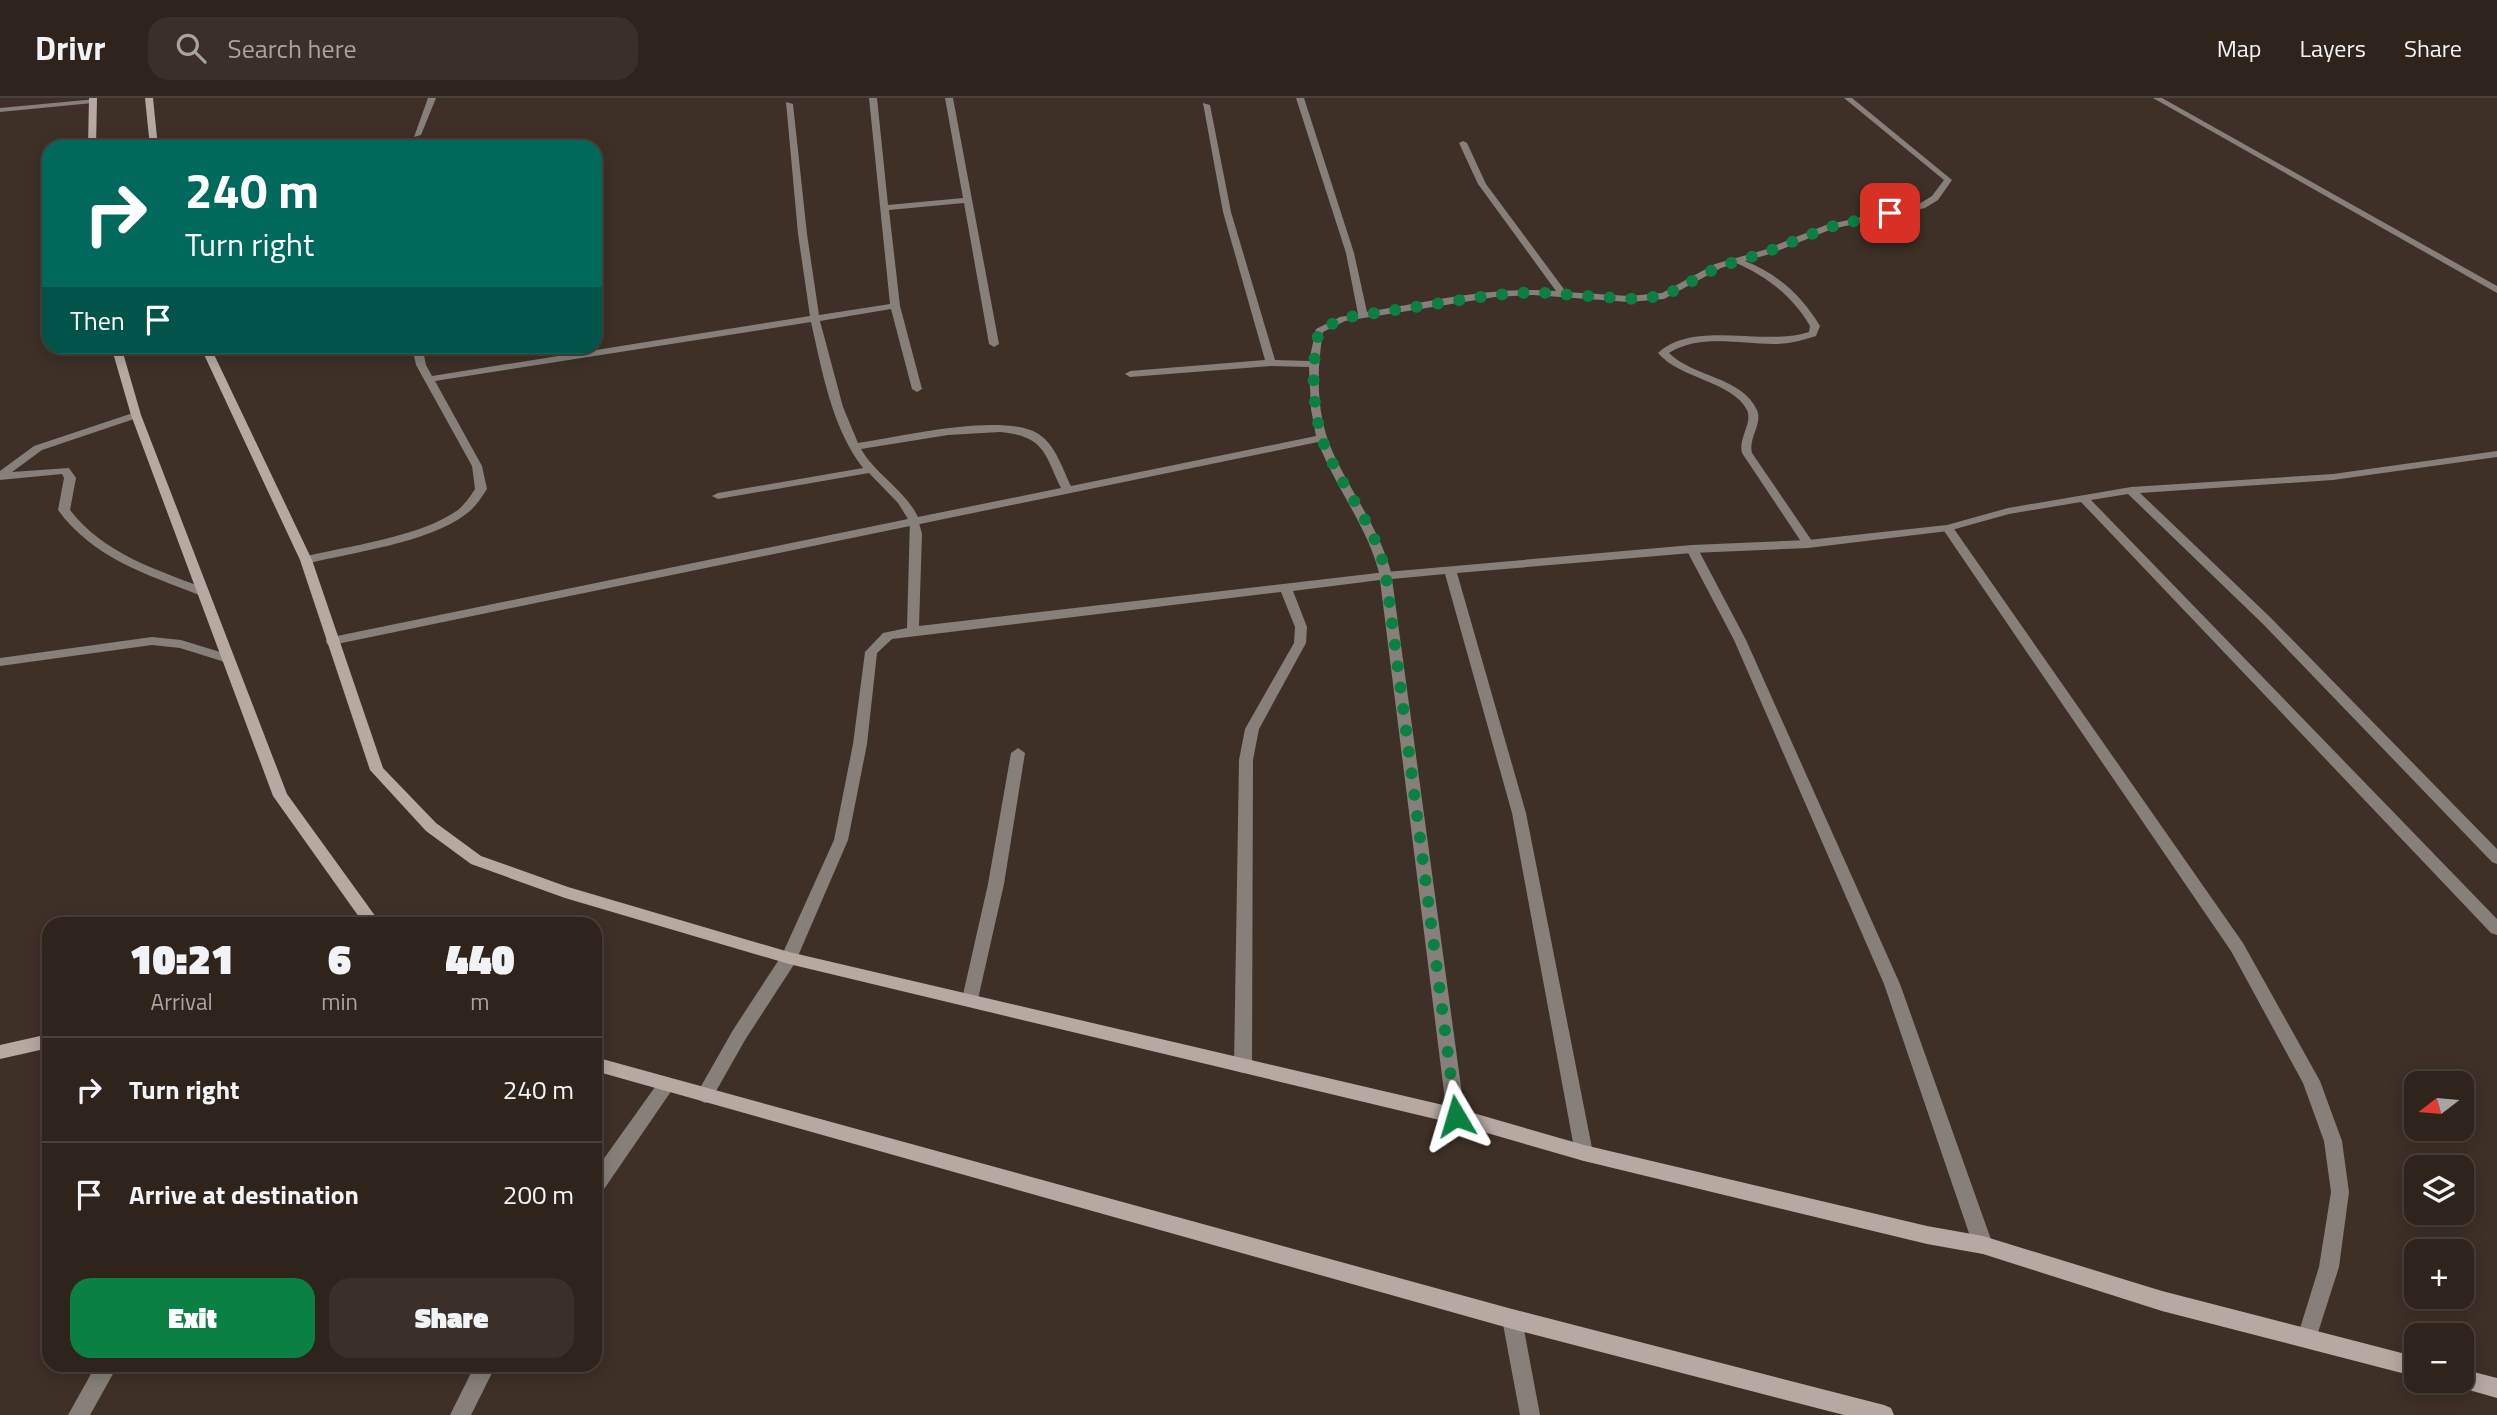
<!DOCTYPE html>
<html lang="en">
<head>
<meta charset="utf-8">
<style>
  :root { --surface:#2e241c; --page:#3a3029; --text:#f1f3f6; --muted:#a7a4a3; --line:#49413b; --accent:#0b8043 }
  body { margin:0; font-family:"Titillium Web",sans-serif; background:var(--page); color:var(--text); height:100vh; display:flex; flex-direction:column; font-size:26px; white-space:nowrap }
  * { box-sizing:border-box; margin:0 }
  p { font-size:23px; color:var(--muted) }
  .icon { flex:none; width:38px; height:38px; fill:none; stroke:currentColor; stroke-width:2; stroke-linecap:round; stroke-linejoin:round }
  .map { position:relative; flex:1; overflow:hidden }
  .sheet { position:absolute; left:42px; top:819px; width:560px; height:455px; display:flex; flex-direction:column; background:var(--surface); border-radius:21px; box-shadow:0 4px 18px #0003,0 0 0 2px var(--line) }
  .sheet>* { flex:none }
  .guide { position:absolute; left:42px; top:42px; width:560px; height:214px; border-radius:21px; box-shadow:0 4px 18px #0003,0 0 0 2px var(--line); background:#00695c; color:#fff; overflow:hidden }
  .needle { width:46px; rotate:254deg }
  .controls { position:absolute; left:2404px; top:973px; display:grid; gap:14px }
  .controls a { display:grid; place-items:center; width:70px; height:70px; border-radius:14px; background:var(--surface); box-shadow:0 4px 18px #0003,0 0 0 2px var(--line); font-size:35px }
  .pin { position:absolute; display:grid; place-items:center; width:60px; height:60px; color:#fff; margin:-30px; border-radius:14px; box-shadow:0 4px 10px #0006 }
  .me { position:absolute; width:77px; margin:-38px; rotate:353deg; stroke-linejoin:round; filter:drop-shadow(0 0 5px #0008) }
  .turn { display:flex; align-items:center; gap:24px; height:147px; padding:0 28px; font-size:32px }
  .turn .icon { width:91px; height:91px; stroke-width:2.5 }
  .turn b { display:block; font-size:49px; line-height:60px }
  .then { display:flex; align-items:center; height:66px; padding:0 28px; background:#0003; gap:14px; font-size:26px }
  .eta { display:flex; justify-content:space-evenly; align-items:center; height:119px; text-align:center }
  .eta b { font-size:42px; font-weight:800; line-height:49px }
  .button { display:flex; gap:14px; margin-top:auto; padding:14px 28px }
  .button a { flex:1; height:80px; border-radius:21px; background:var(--accent); color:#fff; font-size:28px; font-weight:800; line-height:80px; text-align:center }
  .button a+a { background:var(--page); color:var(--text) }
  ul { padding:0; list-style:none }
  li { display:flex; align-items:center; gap:21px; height:105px; padding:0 28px; border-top:2px solid var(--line) }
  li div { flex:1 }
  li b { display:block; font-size:26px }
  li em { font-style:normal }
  header { display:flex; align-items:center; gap:42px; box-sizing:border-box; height:98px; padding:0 35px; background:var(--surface); border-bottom:2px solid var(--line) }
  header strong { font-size:33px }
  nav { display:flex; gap:38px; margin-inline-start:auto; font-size:24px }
  .search { width:490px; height:63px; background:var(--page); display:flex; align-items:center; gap:18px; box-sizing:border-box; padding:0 24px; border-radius:21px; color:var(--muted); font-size:26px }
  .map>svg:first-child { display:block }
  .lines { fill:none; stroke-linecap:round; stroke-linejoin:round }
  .lane { fill:#867f7a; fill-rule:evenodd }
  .street { fill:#867f7a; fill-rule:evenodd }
  .secondary { fill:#b5a9a1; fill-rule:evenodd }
  .route { stroke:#0b8043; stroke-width:12; stroke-dasharray:0 21.6 }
</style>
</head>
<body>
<header>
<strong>Drivr</strong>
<div class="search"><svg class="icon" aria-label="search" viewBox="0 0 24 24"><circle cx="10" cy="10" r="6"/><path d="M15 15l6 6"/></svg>Search here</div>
<nav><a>Map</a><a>Layers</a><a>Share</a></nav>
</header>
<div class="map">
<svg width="2497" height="1317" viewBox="0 0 2497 1317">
  <rect width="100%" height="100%" fill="#3e3026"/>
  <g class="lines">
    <!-- lane -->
    <g class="lane">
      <path d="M 428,0 L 436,0 L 421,37 L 414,39 Z"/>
      <path d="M 869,0 L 877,0 L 888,107 L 963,100 L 945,0 L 953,0 L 999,246 L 994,249 L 989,246 L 964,105 L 889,112 L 900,208 L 922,291 L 917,294 L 912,291 L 891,211 L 820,223 L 843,309 L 858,345 C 899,339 1007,313 1040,337 C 1056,348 1063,372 1071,388 L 1316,338 L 1311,311 L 1309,269 L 1271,268 L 1130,279 L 1125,276 L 1130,273 L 1265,262 L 1223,114 L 1203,5 L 1210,7 L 1231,114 L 1275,262 L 1309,263 L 1316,231 L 1340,219 L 1358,216 L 1346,155 L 1296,0 L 1304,0 L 1354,155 L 1367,214 C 1429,204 1493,188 1556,193 L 1478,86 L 1459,45 L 1463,43 L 1467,45 L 1486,86 L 1566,194 L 1629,198 L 1662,195 L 1715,166 L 1764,152 L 1826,127 L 1919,106 L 1932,98 L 1944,82 L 1844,0 L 1852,0 L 1952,82 L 1938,102 L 1925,110 L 1832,131 L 1770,156 L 1745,163 C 1778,176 1802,198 1820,228 L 1816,238 C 1804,242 1792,245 1778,246 C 1743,247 1700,235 1669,255 C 1693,279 1742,279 1757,312 C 1763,326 1748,340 1752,355 L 1814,446 L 1812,448 L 1804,448 L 1742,355 C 1738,340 1753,325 1747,312 C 1732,283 1680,281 1658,255 C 1694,221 1763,249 1809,234 L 1810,228 C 1793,199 1768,179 1736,165 L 1721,170 L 1664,201 L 1629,204 L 1533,197 L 1495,199 L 1345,223 L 1323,234 C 1316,275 1316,319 1334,357 C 1353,398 1381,433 1392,478 L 1390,481 L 1382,481 L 1380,478 C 1368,429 1336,391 1318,344 L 332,547 L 327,546 L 326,543 L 327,540 L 332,539 L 908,421 L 898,405 L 869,375 L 718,401 L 712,398 L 718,395 L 863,370 C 832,330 822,273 811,224 L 435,283 L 482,368 L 487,391 C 481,400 475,410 466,416 C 429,445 352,454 306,466 L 300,462 L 302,459 C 348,448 420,439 458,412 C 465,406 470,399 475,391 L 472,368 L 416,267 L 412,248 L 422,248 L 426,267 L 432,278 L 810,218 L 798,136 L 786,4 L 793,6 L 807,136 L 819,217 L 890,206 ZM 1000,334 C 1044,338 1044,354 1061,390 L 918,419 C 905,392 876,377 861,351 L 948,337 Z"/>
      <path d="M 136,314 L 141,317 L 140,319 L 42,352 L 12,374 L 69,370 L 76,380 L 70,412 C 104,456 157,472 207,491 L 209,494 L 207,497 L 199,497 C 146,476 93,460 58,412 L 64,380 L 62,376 L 0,382 L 0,373 L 34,348 Z"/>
      <path d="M 1948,427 L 1952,428 L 2243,845 L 2320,983 L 2342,1043 L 2349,1094 L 2339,1169 L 2314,1247 L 2307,1250 L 2300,1247 L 2297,1240 L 2319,1169 L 2331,1094 L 2324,1043 L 2303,985 L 2231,853 L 1942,430 Z"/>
      <path d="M 1692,447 L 1698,451 L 1746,542 L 1900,886 L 1993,1147 L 1990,1153 L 1983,1156 L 1976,1153 L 1973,1147 L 1884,886 L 1734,542 L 1686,451 Z"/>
      <path d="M 152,539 L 181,542 L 233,558 L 234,561 L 228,565 L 180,550 L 152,547 L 0,568 L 0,560 Z"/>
      <path d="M 1018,650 L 1025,655 L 1004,786 L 978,901 L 976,906 L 970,908 L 964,906 L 962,901 L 988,786 L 1011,655 Z"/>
      <path d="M 666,979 L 672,982 L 675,987 L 672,992 L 602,1094 L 595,1097 L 595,1073 L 660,982 Z"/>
      <path d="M 96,1267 L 118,1267 L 90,1317 L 68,1317 Z"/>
      <path d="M 475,1267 L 496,1267 L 471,1317 L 450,1317 Z"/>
    </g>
    <!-- street -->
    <g class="street">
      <path d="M 2153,0 L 2162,0 L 2497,188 L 2497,195 Z"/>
      <path d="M 96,1 L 93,5 L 0,14 L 0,10 Z"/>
      <path d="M 2497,353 L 2497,359 L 2333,382 L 2140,395 L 2271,520 L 2497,751 L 2497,766 L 2492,764 L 2263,526 L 2128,396 L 2091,402 L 2497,821 L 2497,837 L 2491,835 L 2081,404 L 2009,416 L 1948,433 L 1808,450 L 1692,455 L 1457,475 L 1526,715 L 1593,1055 L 1590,1061 L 1584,1063 L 1578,1061 L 1575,1055 L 1512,715 L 1445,476 L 1392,481 L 1465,1018 L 1462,1024 L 1456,1026 L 1450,1024 L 1447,1018 L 1380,482 L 1293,493 L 1307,529 L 1306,545 L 1259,631 L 1253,662 L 1252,968 L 1249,973 L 1243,975 L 1237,973 L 1234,968 L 1239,662 L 1245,631 L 1294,545 L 1295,529 L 1281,494 L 892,541 L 877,555 L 867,646 L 848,742 L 795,865 L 745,942 L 711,1002 L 705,1005 L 699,1002 L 696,997 L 733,932 L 782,857 L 834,742 L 853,646 L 865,554 L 883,535 L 907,530 L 910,421 L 918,421 L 922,436 L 919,528 L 1386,474 L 1692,447 L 1808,442 L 1947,427 L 2008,410 L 2131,389 L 2333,376 Z"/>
      <path d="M 1512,1211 L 1519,1214 L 1522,1221 L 1540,1317 L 1520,1317 L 1502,1221 L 1505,1214 Z"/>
    </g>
    <!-- secondary -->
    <g class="secondary">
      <path d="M 89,0 L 97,0 L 96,49 L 88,49 Z"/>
      <path d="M 145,0 L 153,0 L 158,49 L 150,49 Z"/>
      <path d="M 111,248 L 121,248 L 141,317 L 287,696 L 381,826 L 364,826 L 273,698 L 131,317 Z"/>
      <path d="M 200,248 L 210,248 L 312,462 L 383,670 L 436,725 L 481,758 L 568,789 L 789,854 L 1456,1010 L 1584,1047 L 1927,1128 L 1983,1138 L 2162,1193 L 2417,1259 L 2417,1279 L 2162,1213 L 1983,1156 L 1927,1146 L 1584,1063 L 1456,1026 L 789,866 L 565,800 L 471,766 L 426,733 L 370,672 L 300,462 Z"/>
      <path d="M 49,936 L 49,950 L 0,961 L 0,947 Z"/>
      <path d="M 595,959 L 1512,1211 L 1884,1307 L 1891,1310 L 1894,1317 L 1844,1317 L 1512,1231 L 595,973 Z"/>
      <path d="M 2462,1271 L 2497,1280 L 2497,1300 L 2455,1288 L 2452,1283 L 2462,1283 Z"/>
    </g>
  </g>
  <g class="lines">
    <!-- route -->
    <path class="route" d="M 1456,1018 L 1386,478 C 1378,432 1348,398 1328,356 C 1312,321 1310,270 1319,233 L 1343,220 L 1494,197 L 1533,194 L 1629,201 L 1664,198 L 1718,169 L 1767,154 L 1829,129 L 1890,115"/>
  </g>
</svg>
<div class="controls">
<a><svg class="needle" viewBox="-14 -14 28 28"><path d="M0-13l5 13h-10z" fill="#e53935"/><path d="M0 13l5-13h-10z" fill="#a7a4a3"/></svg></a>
<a><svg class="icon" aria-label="layers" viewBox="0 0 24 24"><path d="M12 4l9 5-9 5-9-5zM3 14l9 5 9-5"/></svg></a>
<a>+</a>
<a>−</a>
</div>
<div class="pin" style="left:1890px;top:115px;background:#d93025"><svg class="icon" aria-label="arrive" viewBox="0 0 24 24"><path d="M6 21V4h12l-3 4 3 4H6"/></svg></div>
<svg class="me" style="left:1456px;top:1018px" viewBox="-20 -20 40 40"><path d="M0-17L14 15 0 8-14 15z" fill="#0b8043" stroke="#fff" stroke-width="4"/></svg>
<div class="guide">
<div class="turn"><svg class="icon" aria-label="right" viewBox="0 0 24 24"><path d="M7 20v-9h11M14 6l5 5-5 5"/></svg><div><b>240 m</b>Turn right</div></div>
<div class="then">Then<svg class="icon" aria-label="arrive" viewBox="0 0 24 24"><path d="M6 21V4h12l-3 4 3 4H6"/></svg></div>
</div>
<section class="sheet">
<div class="eta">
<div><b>10:21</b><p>Arrival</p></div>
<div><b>6</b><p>min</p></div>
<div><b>440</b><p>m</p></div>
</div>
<ul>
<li><svg class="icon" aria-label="right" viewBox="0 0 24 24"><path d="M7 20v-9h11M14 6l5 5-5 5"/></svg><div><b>Turn right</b></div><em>240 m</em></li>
<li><svg class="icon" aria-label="arrive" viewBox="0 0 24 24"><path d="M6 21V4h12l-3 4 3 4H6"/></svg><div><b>Arrive at destination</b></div><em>200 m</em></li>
</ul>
<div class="button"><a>Exit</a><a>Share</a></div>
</section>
</div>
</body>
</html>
